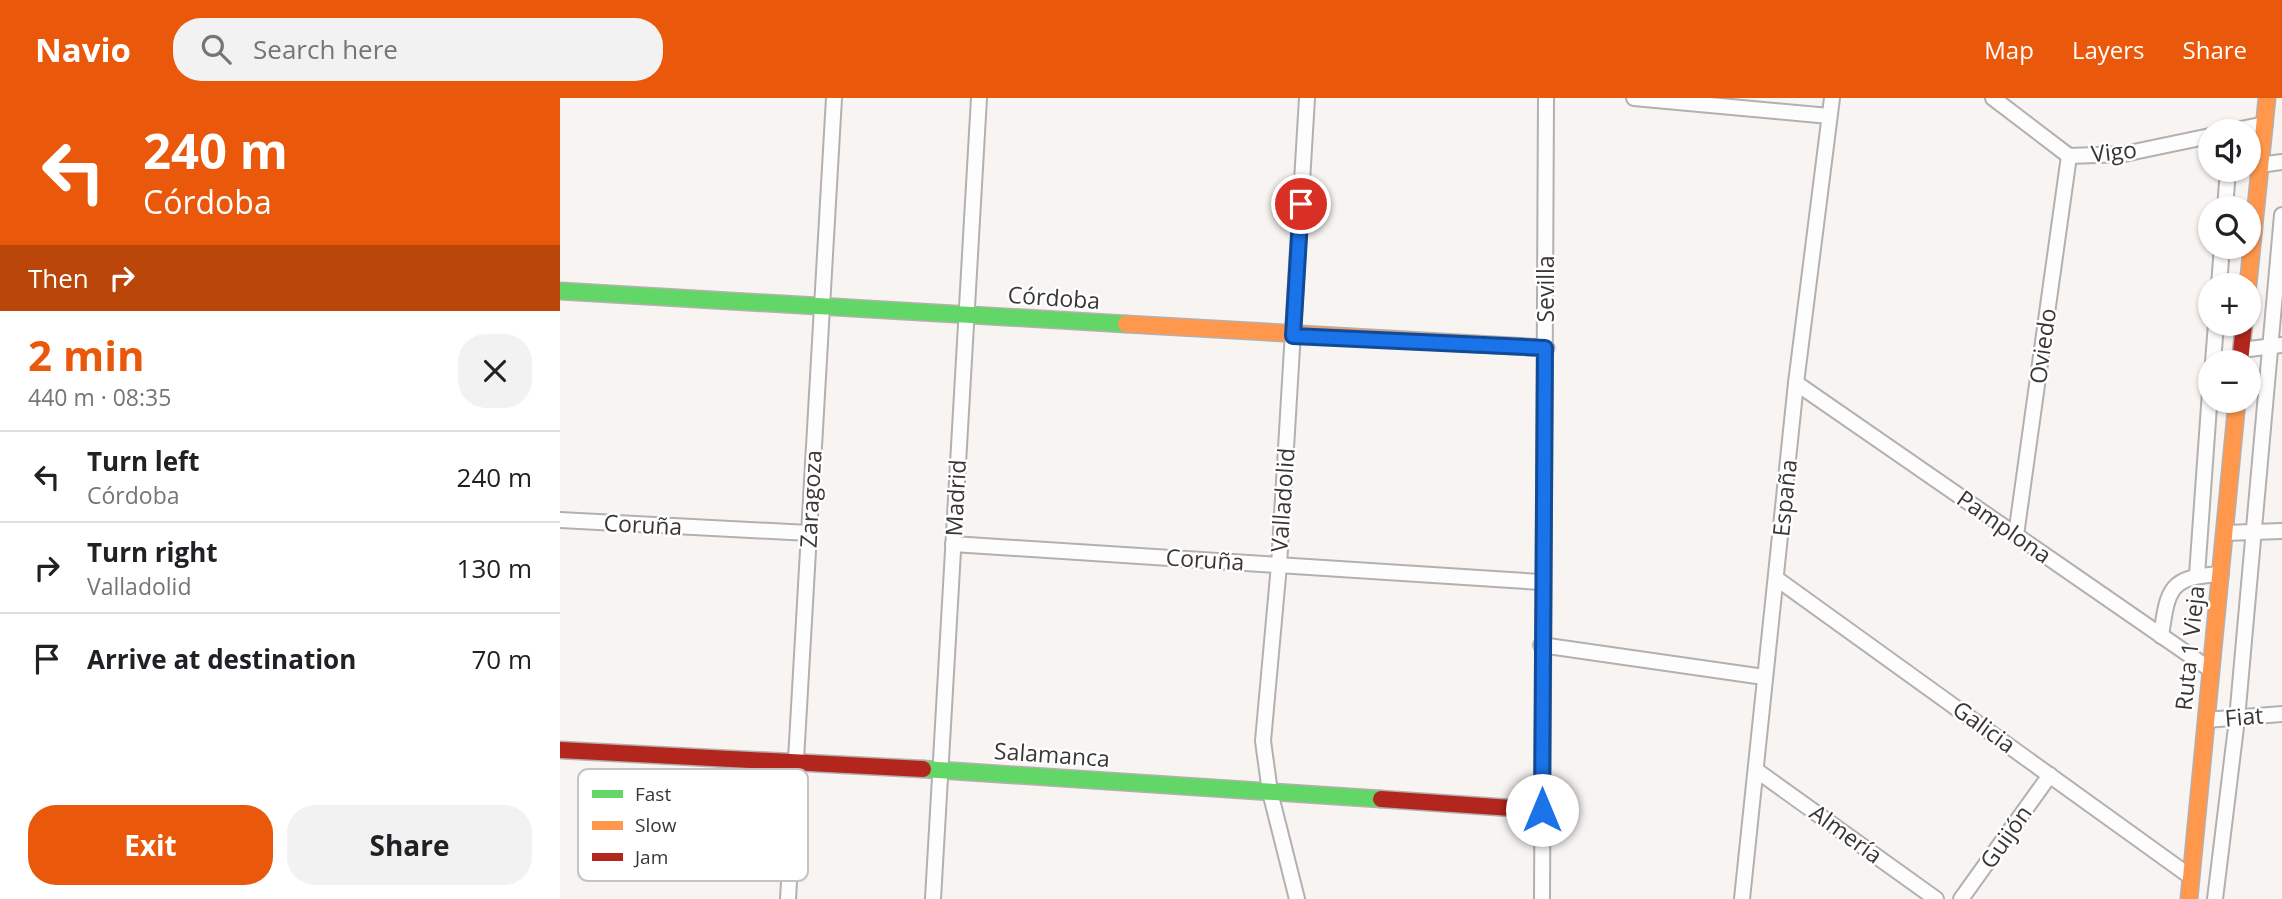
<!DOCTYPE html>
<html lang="en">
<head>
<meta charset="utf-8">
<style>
  :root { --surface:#fff; --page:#f2f2f2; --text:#202124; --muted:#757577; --line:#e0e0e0; --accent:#ea580c }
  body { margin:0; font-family:"Open Sans",sans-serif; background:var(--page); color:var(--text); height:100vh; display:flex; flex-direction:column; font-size:26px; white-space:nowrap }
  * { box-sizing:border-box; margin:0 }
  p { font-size:23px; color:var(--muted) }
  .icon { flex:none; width:38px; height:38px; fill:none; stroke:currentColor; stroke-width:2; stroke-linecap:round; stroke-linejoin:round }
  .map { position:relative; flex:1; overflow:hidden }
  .sheet { display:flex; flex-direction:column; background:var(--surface); width:560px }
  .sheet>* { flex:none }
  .guide { background:#ea580c; color:#fff; overflow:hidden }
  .tools { position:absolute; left:1638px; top:21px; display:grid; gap:14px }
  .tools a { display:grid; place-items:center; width:63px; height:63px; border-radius:50%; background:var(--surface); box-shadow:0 2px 5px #0004; font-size:35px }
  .pin { position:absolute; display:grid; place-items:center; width:60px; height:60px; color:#fff; margin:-30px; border:4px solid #fff; border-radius:50%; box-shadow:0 2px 7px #0007 }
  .me { position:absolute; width:77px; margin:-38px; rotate:0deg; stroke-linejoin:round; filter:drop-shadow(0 0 5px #0008) }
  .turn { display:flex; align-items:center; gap:24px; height:147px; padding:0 28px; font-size:32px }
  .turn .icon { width:91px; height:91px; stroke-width:2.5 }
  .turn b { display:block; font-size:49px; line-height:60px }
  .then { display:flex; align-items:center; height:66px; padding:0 28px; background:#0003; gap:14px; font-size:26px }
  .round { display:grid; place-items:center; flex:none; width:74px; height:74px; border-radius:28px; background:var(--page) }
  .summary { display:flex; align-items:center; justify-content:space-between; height:119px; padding:0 28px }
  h1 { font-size:42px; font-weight:700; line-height:52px; color:var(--accent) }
  .cta { display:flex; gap:14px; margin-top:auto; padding:14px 28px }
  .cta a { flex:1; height:80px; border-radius:28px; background:var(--accent); color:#fff; font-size:28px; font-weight:700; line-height:80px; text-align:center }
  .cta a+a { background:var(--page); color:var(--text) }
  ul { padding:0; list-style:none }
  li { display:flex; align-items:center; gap:21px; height:91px; padding:0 28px; border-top:2px solid var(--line) }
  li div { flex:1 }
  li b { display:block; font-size:26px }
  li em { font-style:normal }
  header { display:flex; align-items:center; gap:42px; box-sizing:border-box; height:98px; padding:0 35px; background:var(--accent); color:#fff }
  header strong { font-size:33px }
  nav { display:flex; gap:38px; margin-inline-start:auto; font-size:24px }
  .search { width:490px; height:63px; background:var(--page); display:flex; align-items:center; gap:18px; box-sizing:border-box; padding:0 24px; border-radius:28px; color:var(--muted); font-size:26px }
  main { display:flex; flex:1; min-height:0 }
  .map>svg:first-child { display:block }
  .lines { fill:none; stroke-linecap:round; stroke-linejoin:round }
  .street-casing { stroke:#b3b0af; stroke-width:18 }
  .fast-casing { stroke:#b3b0af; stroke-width:19 }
  .slow-casing { stroke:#b3b0af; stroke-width:19 }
  .jam-casing { stroke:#b3b0af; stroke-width:19 }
  .street { stroke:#fefdfd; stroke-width:14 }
  .fast { stroke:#63d668; stroke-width:16 }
  .slow { stroke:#ff974d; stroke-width:16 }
  .jam { stroke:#b3261e; stroke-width:16 }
  .route-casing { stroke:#114b97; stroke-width:18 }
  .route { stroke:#1a73e8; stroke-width:12 }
  .labels { text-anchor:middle; stroke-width:5; stroke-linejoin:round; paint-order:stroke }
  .street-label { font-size:23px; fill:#393635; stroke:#fff }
  .key { fill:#fff; stroke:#c4c3c2; stroke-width:2 }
  .key-label { font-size:19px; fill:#393635 }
</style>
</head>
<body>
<header>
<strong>Navio</strong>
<div class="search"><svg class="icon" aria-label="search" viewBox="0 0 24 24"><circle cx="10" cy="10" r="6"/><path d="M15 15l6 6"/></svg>Search here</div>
<nav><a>Map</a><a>Layers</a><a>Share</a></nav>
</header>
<main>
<section class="sheet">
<div class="guide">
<div class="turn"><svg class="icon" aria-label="left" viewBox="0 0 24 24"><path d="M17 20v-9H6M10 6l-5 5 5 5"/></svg><div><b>240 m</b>Córdoba</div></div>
<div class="then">Then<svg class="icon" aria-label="right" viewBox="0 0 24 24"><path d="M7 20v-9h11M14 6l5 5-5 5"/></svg></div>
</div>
<div class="summary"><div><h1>2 min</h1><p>440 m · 08:35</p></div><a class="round"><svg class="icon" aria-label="close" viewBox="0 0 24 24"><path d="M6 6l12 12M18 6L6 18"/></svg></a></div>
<ul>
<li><svg class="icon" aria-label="left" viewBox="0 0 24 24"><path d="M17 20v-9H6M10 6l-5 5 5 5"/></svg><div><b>Turn left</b><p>Córdoba</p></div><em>240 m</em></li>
<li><svg class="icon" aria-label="right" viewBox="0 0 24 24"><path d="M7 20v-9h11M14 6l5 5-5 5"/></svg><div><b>Turn right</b><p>Valladolid</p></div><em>130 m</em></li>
<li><svg class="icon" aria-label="arrive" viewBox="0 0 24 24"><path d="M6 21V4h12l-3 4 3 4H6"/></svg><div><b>Arrive at destination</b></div><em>70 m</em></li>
</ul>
<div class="cta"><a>Exit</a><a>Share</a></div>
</section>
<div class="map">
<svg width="1722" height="801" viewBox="0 0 1722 801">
  <rect width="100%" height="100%" fill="#f7f4f2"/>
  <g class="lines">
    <!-- street casing -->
    <g class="street-casing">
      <g id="street">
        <path d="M 1074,0 L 1269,18"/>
        <path d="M 1433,0 L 1509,58 L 1564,56 L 1650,38"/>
        <path d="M 1671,33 L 1705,26"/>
        <path d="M 1700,67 L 1722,64"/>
        <path d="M 1665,110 L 1668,72"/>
        <path d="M 1659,187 L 1662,149"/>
        <path d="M 1681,252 L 1722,247"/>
        <path d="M 1653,264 L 1656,226"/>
        <path d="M 1236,285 L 1651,572"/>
        <path d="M 0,422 L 249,435"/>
        <path d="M 1665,435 L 1722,433"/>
        <path d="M 1456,437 L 1509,58"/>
        <path d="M 393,446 L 981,484"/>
        <path d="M 1637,477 L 1650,294"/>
        <path d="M 1217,481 L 1631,779"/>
        <path d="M 1601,538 C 1608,490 1609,479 1661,476"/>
        <path d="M 981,547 L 1204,579"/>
        <path d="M 1646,622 L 1722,616"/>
        <path d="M 1196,672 L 1376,801"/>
        <path d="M 228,801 L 274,0"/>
        <path d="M 373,801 L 419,0"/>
        <path d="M 737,801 L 710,694 L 703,643 L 719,467 L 747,0"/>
        <path d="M 982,801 L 986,0"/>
        <path d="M 1182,801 L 1236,285 L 1272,0"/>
        <path d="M 1401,801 L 1490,677"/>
        <path d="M 1655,801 L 1677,621 L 1722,117"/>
      </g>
    </g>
    <!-- fast casing -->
    <g class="fast-casing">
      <g id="fast">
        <path d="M 0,193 L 566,226"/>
        <path d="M 363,671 L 821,701"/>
      </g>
    </g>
    <!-- slow casing -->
    <g class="slow-casing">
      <g id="slow">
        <path d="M 1688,187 L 1707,0"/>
        <path d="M 566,226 L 986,250"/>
        <path d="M 1629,801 L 1677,303"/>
      </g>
    </g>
    <!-- jam casing -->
    <g class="jam-casing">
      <g id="jam">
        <path d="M 1680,264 L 1684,226"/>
        <path d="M 0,652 L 363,671"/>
        <path d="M 821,701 L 982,712"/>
      </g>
    </g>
    <!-- street -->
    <use href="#street" class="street"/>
    <!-- fast -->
    <use href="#fast" class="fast"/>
    <!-- slow -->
    <use href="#slow" class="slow"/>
    <!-- jam -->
    <use href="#jam" class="jam"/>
  </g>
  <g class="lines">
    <!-- route casing -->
    <g class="route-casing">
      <path id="route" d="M 741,106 L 733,238 L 985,250 L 982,712"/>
    </g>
    <!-- route -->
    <use href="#route" class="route"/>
  </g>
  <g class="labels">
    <!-- street labels -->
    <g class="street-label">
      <text transform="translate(1554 54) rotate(-6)" y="8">Vigo</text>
      <text transform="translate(986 191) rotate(-90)" y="8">Sevilla</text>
      <text transform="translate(494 200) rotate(4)" y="8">Córdoba</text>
      <text transform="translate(1483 248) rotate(-82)" y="8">Oviedo</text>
      <text transform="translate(396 400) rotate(-87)" y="8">Madrid</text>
      <text transform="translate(1225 400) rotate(-84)" y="8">España</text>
      <text transform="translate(251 401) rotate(-87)" y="8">Zaragoza</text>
      <text transform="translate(723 402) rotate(-86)" y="8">Valladolid</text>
      <text transform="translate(83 427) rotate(3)" y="8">Coruña</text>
      <text transform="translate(1444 429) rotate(35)" y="8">Pamplona</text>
      <text transform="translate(645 462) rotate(4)" y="8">Coruña</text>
      <text transform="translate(1630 550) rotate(-84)" y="8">Ruta 1 Vieja</text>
      <text transform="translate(1684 619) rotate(-5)" y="8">Fiat</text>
      <text transform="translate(1424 629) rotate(36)" y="8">Galicia</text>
      <text transform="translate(492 657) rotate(4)" y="8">Salamanca</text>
      <text transform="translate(1286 736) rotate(36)" y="8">Almería</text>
      <text transform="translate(1446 739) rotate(-55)" y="8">Guijón</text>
    </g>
  </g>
  <!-- legend -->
  <rect x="18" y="671" width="230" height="112" rx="10" class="key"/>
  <rect x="32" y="692" width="31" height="8" fill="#63d668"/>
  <rect x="32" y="723" width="31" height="9" fill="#ff974d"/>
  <rect x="32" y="755" width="31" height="8" fill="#b3261e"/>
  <g class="key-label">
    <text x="75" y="703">Fast</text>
    <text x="75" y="734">Slow</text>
    <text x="75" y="766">Jam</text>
  </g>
</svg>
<div class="tools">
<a><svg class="icon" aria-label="sound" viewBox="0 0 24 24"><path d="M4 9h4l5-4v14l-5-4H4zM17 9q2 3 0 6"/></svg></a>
<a><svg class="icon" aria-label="search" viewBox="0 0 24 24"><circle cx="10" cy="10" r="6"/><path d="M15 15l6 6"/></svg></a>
<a>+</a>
<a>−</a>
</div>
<div class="pin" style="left:741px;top:106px;background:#d93025"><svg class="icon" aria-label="arrive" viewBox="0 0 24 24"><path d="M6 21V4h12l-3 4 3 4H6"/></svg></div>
<svg class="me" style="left:982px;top:712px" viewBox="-20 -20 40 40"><circle r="19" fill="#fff"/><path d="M0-13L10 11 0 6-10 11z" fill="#1a73e8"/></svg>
</div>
</main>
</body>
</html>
